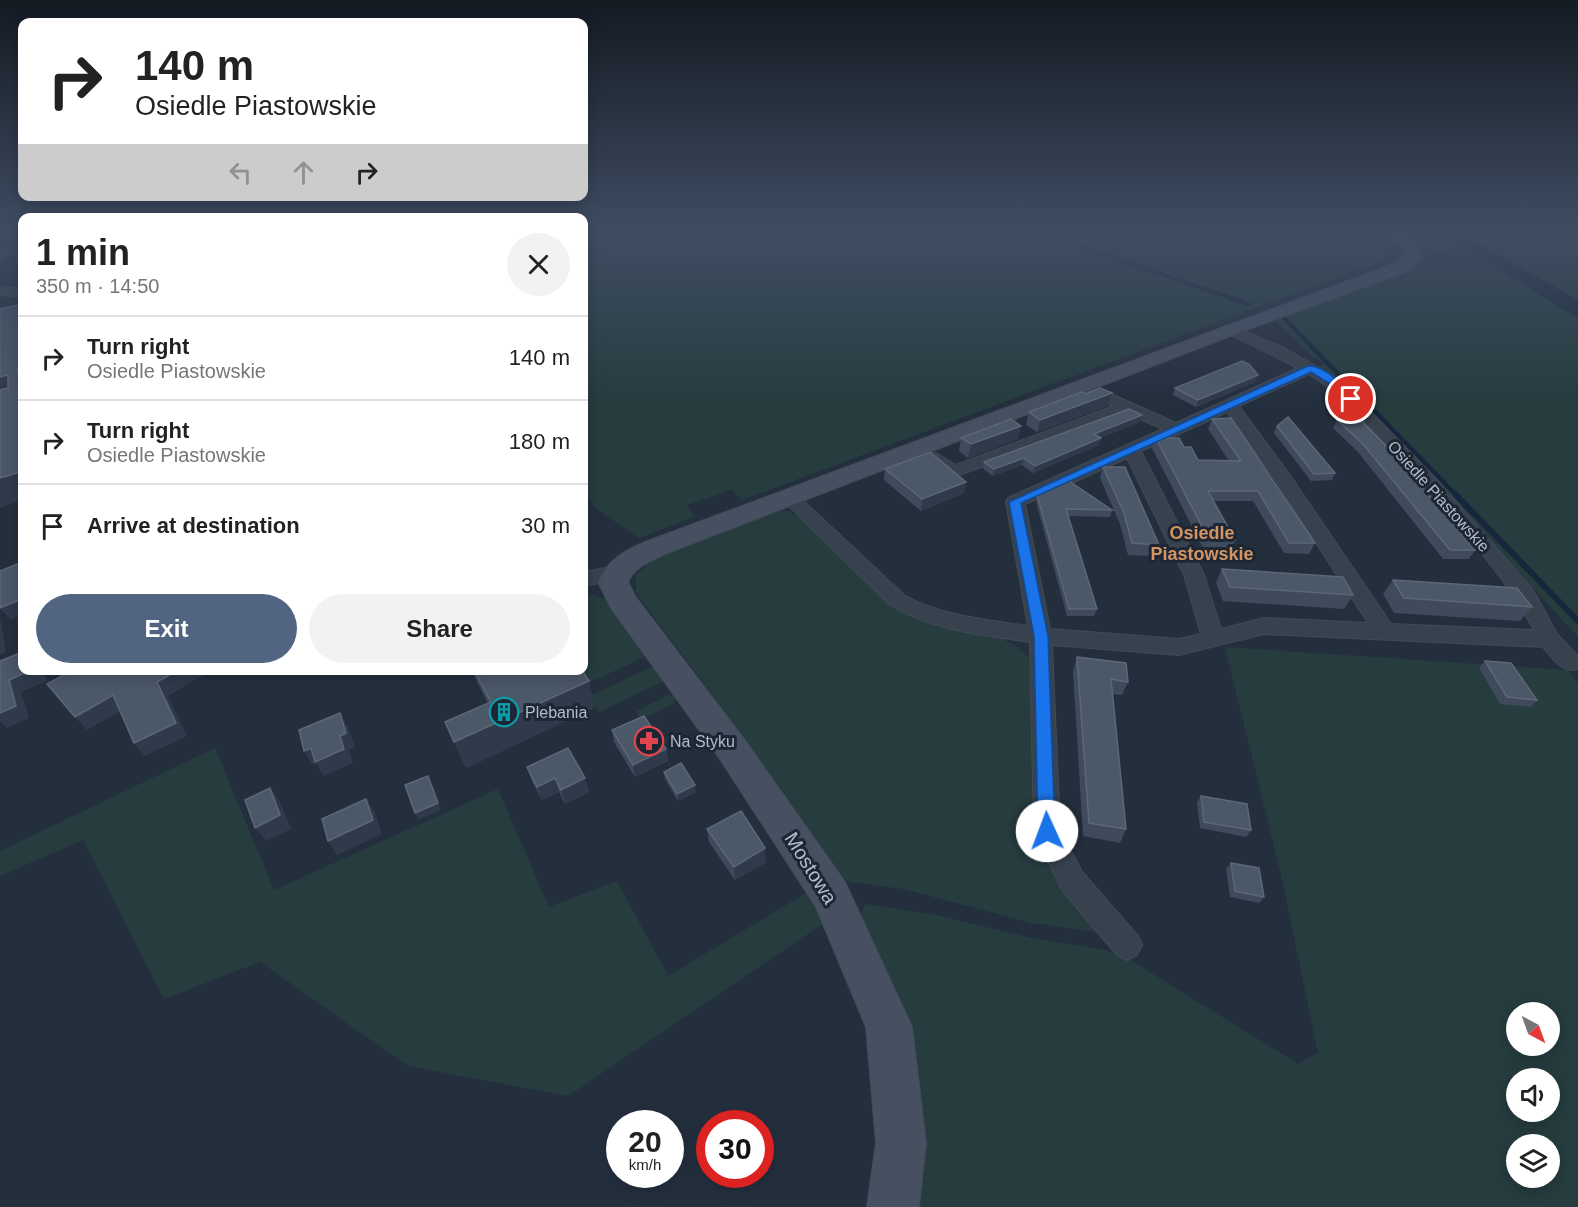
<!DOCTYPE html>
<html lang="en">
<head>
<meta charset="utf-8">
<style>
  :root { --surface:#fff; --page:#f2f2f2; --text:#222; --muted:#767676; --line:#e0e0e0; --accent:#516482 }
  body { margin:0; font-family:Helvetica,sans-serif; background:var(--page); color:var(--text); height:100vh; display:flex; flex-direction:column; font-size:22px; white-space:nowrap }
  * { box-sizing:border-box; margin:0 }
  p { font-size:20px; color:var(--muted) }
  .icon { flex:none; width:33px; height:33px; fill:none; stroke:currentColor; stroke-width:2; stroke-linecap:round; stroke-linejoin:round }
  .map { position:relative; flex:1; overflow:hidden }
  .details { position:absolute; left:18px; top:213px; width:570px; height:462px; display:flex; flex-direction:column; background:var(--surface); border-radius:12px; box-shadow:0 3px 15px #0003 }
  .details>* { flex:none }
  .guide { position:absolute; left:18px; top:18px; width:570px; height:183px; border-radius:12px; box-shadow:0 3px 15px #0003; background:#fff; color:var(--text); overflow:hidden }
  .needle { width:39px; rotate:139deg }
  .fabs { position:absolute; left:1506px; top:1002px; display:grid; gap:12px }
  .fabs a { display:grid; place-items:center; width:54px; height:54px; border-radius:50%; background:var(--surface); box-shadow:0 3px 15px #0003; font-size:30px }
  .speed { position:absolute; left:606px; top:1110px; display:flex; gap:12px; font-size:30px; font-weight:700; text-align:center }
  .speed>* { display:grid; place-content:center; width:78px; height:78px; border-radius:50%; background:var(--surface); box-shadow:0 3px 15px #0003; line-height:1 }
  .speed small { font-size:15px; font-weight:400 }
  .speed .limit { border:9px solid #d22; background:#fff; color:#111 }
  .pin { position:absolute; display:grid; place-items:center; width:51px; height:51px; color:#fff; margin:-26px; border:3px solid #fff; border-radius:50%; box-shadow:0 2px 6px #0007 }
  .me { position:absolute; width:66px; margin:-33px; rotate:358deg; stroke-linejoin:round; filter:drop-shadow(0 0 4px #0008) }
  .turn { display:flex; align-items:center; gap:21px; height:126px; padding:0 18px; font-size:27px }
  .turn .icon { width:78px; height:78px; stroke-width:2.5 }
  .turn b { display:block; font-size:42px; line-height:51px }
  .lanes { display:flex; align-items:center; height:57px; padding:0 18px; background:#0003; justify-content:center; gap:30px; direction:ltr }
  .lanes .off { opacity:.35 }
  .round { display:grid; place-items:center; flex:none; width:63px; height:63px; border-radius:32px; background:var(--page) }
  .head { display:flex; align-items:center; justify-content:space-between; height:102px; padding:0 18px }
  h1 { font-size:36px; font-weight:700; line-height:45px }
  .cta { display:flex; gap:12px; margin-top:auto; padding:12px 18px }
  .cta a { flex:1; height:69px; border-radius:36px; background:var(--accent); color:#fff; font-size:24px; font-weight:700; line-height:69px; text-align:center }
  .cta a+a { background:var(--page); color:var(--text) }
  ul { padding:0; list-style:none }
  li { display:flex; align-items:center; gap:18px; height:84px; padding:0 18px; border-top:2px solid var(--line) }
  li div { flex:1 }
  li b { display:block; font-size:22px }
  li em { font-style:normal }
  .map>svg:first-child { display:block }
  .green { fill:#263c3f; fill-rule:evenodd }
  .water { fill:#17263c }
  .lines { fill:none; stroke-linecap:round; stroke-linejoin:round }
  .stream-far2 { stroke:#17263c; stroke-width:4 }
  .stream-far1 { stroke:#17263c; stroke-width:4.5 }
  .stream { stroke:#17263c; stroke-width:6 }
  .street-casing { stroke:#414a57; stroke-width:2 }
  .secondary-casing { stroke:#414a57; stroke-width:2 }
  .street { fill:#38414e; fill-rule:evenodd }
  .secondary { fill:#465061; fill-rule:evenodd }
  .wall { fill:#3f4b5c }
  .shaded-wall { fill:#2f3b4b }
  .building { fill:#4b5868; stroke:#5c6777; stroke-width:1.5 }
  .route { fill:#1a73e8; stroke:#114b97; stroke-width:1.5 }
  .labels { text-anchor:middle; stroke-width:6; stroke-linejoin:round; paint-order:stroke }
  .street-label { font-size:16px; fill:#b4bcc9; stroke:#1d2633 }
  .poi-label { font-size:16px; fill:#b4bcc9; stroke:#1d2633; text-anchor:start }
  .neighbourhood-label { font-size:18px; font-weight:bold; fill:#d59563; stroke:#1d2633 }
  .near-street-label { font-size:20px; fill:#b4bcc9; stroke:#1d2633 }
</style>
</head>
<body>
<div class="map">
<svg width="1578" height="1207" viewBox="0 0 1578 1207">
  <rect width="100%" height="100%" fill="#242f3e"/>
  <!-- green -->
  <g class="green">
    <path d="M 584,232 L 1436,232 L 1474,254 L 1455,255 L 1390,244 L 1392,253 L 1370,265 L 785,484 L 742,500 L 732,490 L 687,505 L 694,517 L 639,538 L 595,508 L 584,491 Z"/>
    <path d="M 1459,232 L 1578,232 L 1578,300 Z"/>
    <path d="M 1486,261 L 1578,318 L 1578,637 L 1461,509 L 1318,367 L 1325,363 L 1311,356 L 1274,319 L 1414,264 Z"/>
    <path d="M 779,511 L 788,511 L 805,519 C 828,542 884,607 910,616 C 952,630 1008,625 1035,666 L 1037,843 L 1058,877 L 1104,933 L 1032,923 L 903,889 L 849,882 L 835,872 L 702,681 L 636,593 L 636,575 C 668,541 723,529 765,513 Z"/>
    <path d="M 584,592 L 609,601 L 651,654 L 582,686 L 572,671 L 584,670 Z"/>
    <path d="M 1225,647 L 1568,670 L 1578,683 L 1578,1207 L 910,1207 L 859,920 L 865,904 L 937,915 L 1036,939 L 1102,949 L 1129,959 L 1298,1064 L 1318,1053 L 1282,879 ZM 1516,1012 L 1550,1012 L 1550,1046 L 1516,1046 ZM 1516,1078 L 1550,1078 L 1550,1112 L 1516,1112 ZM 1516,1144 L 1550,1144 L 1550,1178 L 1516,1178 Z"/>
    <path d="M 658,664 L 665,676 L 662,682 L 599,712 L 589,696 Z"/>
    <path d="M 669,695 L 676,696 L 675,703 L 641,720 L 636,711 Z"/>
    <path d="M 215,748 L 274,890 L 498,789 L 549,907 L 617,881 L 668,976 L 811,890 L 830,919 L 568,1096 L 408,1066 L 260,962 L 164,999 L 83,840 L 0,876 L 0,851 Z"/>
  </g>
  <!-- water -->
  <path class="water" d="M 1436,232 L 1459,232 L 1578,300 L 1578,318 Z"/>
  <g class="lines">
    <!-- stream-far2 -->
    <g class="stream-far2">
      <path d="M 1040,232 L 1248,304"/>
      <path d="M 1284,318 L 1315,350"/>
    </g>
    <!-- stream-far1 -->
    <path class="stream-far1" d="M 1313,348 L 1458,497"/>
    <!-- stream -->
    <path class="stream" d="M 1456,495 L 1578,621"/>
    <!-- street casing -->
    <g class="street-casing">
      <g id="street">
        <path d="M 22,245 L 22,252 L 0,258 L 0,250 Z"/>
        <path d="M 1578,247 L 1578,255 L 1546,256 L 1540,252 L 1546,248 Z"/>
        <path d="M 0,287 L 22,289 L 22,297 L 0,295 Z"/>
        <path d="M 1231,325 L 1284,348 L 1340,380 L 1435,478 L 1533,590 L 1557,634 L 1578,656 L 1578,669 C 1562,674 1553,658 1543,647 L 1264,634 L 1179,655 L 1052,645 L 1060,830 L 1082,872 L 1137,935 L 1142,945 L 1137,955 L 1127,960 L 1117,955 L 1062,890 L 1034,831 L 1030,642 C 984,635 930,630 890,605 L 780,497 L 789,491 L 795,493 L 904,595 C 941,616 987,620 1028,626 L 1006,502 L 1008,498 L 1163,429 L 1127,413 L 954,477 L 948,476 L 923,456 L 932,451 L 956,465 L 1114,406 L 1077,389 L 1074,386 L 1082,381 L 1176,423 L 1298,368 L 1226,332 L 1226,326 ZM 1309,374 C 1340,392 1361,420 1385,446 C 1435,499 1501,567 1534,630 L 1391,624 L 1289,474 L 1239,406 ZM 1227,412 L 1275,479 L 1368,623 L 1264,618 L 1221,629 L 1204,575 L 1141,451 ZM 1127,458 L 1184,575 L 1201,634 L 1179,639 L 1050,629 L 1025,504 Z"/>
        <path d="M 616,566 L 623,568 L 626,573 L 623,578 L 584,586 L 584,572 Z"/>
      </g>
    </g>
    <!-- secondary casing -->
    <g class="secondary-casing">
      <path id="secondary" d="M 1379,232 C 1404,231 1409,236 1423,256 L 1408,271 L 1238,333 L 665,554 C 651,561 634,567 628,582 L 635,596 L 744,739 L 845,882 L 912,1027 L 926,1143 L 919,1207 L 867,1207 L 876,1143 L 866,1027 L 816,907 L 720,759 L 611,608 L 598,582 C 608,560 624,551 645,542 L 1396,263 L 1405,255 L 1398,246 Z"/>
    </g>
    <!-- street -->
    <use href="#street" class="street"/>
    <!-- secondary -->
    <use href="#secondary" class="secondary"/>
  </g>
  <!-- wall -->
  <g class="wall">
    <path d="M 1258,375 L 1255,382 L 1196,407 L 1173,395 L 1175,388 Z"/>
    <path d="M 1108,406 L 1037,432 L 1026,425 L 1029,412 Z"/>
    <path d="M 1212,419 L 1315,543 L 1309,554 L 1284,553 L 1253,501 L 1214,501 L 1235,540 L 1231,551 L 1204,550 L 1152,448 L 1156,438 L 1184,447 L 1198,460 L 1229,461 L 1208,429 Z"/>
    <path d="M 1337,420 L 1475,550 L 1469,559 L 1443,559 L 1358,452 L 1333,428 Z"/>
    <path d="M 1140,422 L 1100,438 L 1099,445 L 1033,473 L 1022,465 L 993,476 L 983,469 L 984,462 Z"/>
    <path d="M 1277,426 L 1335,473 L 1332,480 L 1311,481 L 1274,433 Z"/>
    <path d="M 961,438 L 1018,439 L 968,458 L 959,451 Z"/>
    <path d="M 1103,467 L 1159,545 L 1155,556 L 1128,555 L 1120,524 L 1100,478 Z"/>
    <path d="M 885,469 L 964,493 L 921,511 L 884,480 Z"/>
    <path d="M 1037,495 L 1112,510 L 1110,517 L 1068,516 L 1097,609 L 1094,616 L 1067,616 L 1036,502 Z"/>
    <path d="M 1222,569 L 1353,595 L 1344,609 L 1223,601 L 1216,583 Z"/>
    <path d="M 1393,580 L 1532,607 L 1520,621 L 1394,613 L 1383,594 Z"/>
    <path d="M 1077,657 L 1128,682 L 1122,695 L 1112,694 L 1126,829 L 1120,843 L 1083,836 L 1073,671 Z"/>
    <path d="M 1485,661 L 1537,700 L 1531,707 L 1500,704 L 1479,668 Z"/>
    <path d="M 471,670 L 582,670 L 595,707 L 466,768 L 445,722 L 488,703 Z"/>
    <path d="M 612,730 L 666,749 L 668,761 L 635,777 L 614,742 Z"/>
    <path d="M 527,767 L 585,778 L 589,792 L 565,804 L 559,792 L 542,800 L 532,781 Z"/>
    <path d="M 664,772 L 696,792 L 678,801 L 665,779 Z"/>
    <path d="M 1201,796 L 1251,830 L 1246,837 L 1200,828 L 1197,803 Z"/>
    <path d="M 707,829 L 766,862 L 735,880 L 709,842 Z"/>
    <path d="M 1231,863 L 1264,897 L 1259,903 L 1230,897 L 1226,869 Z"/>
  </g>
  <!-- shaded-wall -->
  <g class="shaded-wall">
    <path d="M 22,368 L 22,385 L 17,369 Z"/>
    <path d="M 8,375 L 22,396 L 0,404 L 0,377 Z"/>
    <path d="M 1258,375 L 1255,382 L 1196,407 L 1198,400 Z"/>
    <path d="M 1112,393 L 1108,406 L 1037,432 L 1040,420 Z"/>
    <path d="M 22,403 L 22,415 L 19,404 Z"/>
    <path d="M 1142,415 L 1140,422 L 1092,441 L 1094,434 Z"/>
    <path d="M 1021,426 L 1018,439 L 968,458 L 971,444 Z"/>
    <path d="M 1101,438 L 1099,445 L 1033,473 L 1035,466 Z"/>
    <path d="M 1024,458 L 1022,465 L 993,476 L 994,469 Z"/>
    <path d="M 20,472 L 22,475 L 22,500 L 0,508 L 0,478 Z"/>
    <path d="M 966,482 L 964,493 L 921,511 L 922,499 Z"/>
    <path d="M 22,599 L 22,615 L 11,620 L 0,608 Z"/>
    <path d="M 0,617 L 6,652 L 0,655 Z"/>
    <path d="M 31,670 L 43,670 L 47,681 L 21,692 L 29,718 L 7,728 L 0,721 L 0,713 L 9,680 Z"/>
    <path d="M 178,670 L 212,670 L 168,696 L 187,736 L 145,756 L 134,743 L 157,682 Z"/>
    <path d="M 589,681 L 595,707 L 466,768 L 454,742 Z"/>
    <path d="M 113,695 L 125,708 L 87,730 L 75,717 Z"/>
    <path d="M 340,713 L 348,727 L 355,747 L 349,750 L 353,763 L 324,776 L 316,763 L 313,765 L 304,751 L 340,736 Z"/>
    <path d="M 666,749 L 668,761 L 635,777 L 633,765 Z"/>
    <path d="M 428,776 L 431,783 L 441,810 L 418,820 L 415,813 Z"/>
    <path d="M 555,778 L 559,792 L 542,800 L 537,787 Z"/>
    <path d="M 585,778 L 589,792 L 565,804 L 561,790 Z"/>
    <path d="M 695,785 L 696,792 L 678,801 L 677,794 Z"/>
    <path d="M 270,788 L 280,802 L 291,829 L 266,841 L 255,828 Z"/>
    <path d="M 366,799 L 375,813 L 382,834 L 337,855 L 328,841 Z"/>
    <path d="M 765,848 L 766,862 L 735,880 L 734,867 Z"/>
  </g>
  <!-- building -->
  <g class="building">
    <path d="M 19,305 L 22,317 L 22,368 L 17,369 L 22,385 L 22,403 L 19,404 L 22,415 L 22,478 L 20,472 L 0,478 L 0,390 L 8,388 L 8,375 L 0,377 L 0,309 Z"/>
    <path d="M 1242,361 L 1249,364 L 1258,375 L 1198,400 L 1175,388 Z"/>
    <path d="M 1100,388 L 1112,393 L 1040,420 L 1029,412 L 1082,392 L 1085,394 Z"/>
    <path d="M 1129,409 L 1142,415 L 1094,434 L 1101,438 L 1035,466 L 1024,458 L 994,469 L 984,462 Z"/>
    <path d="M 1356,415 L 1396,456 L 1475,550 L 1450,550 L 1363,444 L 1337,420 L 1350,419 Z"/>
    <path d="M 1288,417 L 1335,473 L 1314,474 L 1277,426 Z"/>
    <path d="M 1231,418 L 1315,543 L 1289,543 L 1258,491 L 1208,491 L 1235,540 L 1209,540 L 1156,438 L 1179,438 L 1184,447 L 1191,447 L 1198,460 L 1241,461 L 1212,419 Z"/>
    <path d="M 1011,419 L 1021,426 L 971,444 L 961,438 Z"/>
    <path d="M 930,452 L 966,482 L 922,499 L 885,469 Z"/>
    <path d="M 1103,467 L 1125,467 L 1159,545 L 1132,543 L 1124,513 Z"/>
    <path d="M 1069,481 L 1112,510 L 1066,509 L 1097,609 L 1069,609 L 1037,495 Z"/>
    <path d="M 22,562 L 22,599 L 0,608 L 0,571 Z"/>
    <path d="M 1222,569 L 1343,577 L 1353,595 L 1230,587 Z"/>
    <path d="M 1393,580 L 1517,588 L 1532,607 L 1404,598 Z"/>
    <path d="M 22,652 L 22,670 L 31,670 L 9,680 L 16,706 L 0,713 L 0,661 Z"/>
    <path d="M 1077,657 L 1126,663 L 1128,682 L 1111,679 L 1126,829 L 1089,823 Z"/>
    <path d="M 1485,661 L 1511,663 L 1537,700 L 1507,697 Z"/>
    <path d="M 73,670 L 178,670 L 157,682 L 176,723 L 134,743 L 113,695 L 75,717 L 47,684 Z"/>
    <path d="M 474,670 L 582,670 L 589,681 L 454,742 L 445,722 L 491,702 Z"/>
    <path d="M 340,713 L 346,733 L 340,736 L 344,749 L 315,762 L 311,748 L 304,751 L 299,730 Z"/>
    <path d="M 644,716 L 666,749 L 633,765 L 612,730 Z"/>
    <path d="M 568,748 L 585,778 L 561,790 L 555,778 L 537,787 L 527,767 Z"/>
    <path d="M 681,763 L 695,785 L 677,794 L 664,772 Z"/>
    <path d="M 428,776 L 438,803 L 415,813 L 405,785 Z"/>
    <path d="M 270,788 L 280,815 L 255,828 L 245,800 Z"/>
    <path d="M 1201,796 L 1247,804 L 1251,830 L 1204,822 Z"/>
    <path d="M 366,799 L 373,820 L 328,841 L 322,819 Z"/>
    <path d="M 741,811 L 765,848 L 734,867 L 707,829 Z"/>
    <path d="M 1231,863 L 1259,868 L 1264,897 L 1235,891 Z"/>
  </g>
  <!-- sky -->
  <linearGradient id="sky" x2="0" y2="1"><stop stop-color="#141a22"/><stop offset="0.58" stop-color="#3f4d63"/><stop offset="1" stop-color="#3f4d63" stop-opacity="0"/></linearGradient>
  <rect width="1578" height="401" fill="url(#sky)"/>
  <!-- route -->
  <path class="route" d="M 1308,366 C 1325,365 1343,386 1355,397 L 1355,402 L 1347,402 L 1332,385 L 1311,372 L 1021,503 L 1048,636 L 1055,831 L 1053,837 L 1047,839 L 1041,837 L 1038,831 L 1034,636 L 1009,502 Z"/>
  <!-- icons -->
  <defs>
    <g id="building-ring" transform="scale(1.5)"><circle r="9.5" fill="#1d2633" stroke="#0f9aa8" stroke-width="1.5"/><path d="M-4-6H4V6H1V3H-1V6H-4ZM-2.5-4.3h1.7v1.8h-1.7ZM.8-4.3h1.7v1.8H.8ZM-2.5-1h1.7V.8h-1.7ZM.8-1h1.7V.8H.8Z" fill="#0f9aa8"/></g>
    <g id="pharmacy-ring" transform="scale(1.5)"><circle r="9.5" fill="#1d2633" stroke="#e0444e" stroke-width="1.5"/><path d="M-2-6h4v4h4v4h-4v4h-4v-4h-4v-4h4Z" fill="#e0444e"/></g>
  </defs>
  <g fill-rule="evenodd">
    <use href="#building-ring" x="504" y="712"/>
    <use href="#pharmacy-ring" x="649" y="741"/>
  </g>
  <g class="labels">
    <!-- street labels -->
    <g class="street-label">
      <text transform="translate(1439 496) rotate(48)" y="6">Osiedle Piastowskie</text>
    </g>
    <!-- poi labels -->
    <g class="poi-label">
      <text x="525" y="718">Plebania</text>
      <text x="670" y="747">Na Styku</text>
    </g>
    <!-- neighbourhood labels -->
    <g class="neighbourhood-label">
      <text x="1202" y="539">Osiedle<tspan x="1202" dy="21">Piastowskie</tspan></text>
    </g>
    <!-- near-street labels -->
    <g class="near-street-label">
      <text transform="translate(811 868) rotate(58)" y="7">Mostowa</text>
    </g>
  </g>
</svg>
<div class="fabs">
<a><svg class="needle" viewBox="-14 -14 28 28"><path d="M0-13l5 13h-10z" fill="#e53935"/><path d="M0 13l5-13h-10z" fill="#767676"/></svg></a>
<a><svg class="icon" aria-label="sound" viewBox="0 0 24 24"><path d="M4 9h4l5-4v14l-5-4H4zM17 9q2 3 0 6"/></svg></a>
<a><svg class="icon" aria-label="layers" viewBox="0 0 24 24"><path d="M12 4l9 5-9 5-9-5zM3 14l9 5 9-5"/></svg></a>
</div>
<div class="speed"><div>20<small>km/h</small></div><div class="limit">30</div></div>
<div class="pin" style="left:1351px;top:399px;background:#d93025"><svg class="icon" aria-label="arrive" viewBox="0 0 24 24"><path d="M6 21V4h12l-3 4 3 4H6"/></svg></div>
<svg class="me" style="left:1047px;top:831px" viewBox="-20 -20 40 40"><circle r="19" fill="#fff"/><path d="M0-13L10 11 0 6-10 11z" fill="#1a73e8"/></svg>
<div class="guide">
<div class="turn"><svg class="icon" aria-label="right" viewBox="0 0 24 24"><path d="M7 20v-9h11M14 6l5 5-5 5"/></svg><div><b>140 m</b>Osiedle Piastowskie</div></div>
<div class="lanes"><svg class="icon off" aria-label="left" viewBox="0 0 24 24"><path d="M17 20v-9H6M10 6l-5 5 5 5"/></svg><svg class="icon off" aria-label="ahead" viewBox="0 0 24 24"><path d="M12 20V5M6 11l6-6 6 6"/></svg><svg class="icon" aria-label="right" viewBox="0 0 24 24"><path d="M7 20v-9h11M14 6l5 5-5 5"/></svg></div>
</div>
<section class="details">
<div class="head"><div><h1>1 min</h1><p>350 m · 14:50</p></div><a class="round"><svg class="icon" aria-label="close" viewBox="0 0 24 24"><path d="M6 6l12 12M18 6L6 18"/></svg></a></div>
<ul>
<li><svg class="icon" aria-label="right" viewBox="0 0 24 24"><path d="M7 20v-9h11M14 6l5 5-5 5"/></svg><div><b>Turn right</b><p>Osiedle Piastowskie</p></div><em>140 m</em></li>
<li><svg class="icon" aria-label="right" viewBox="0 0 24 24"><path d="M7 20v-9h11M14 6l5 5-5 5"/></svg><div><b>Turn right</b><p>Osiedle Piastowskie</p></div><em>180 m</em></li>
<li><svg class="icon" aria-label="arrive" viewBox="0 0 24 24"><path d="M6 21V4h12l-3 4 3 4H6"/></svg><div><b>Arrive at destination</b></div><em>30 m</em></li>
</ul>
<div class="cta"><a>Exit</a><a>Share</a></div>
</section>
</div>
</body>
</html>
